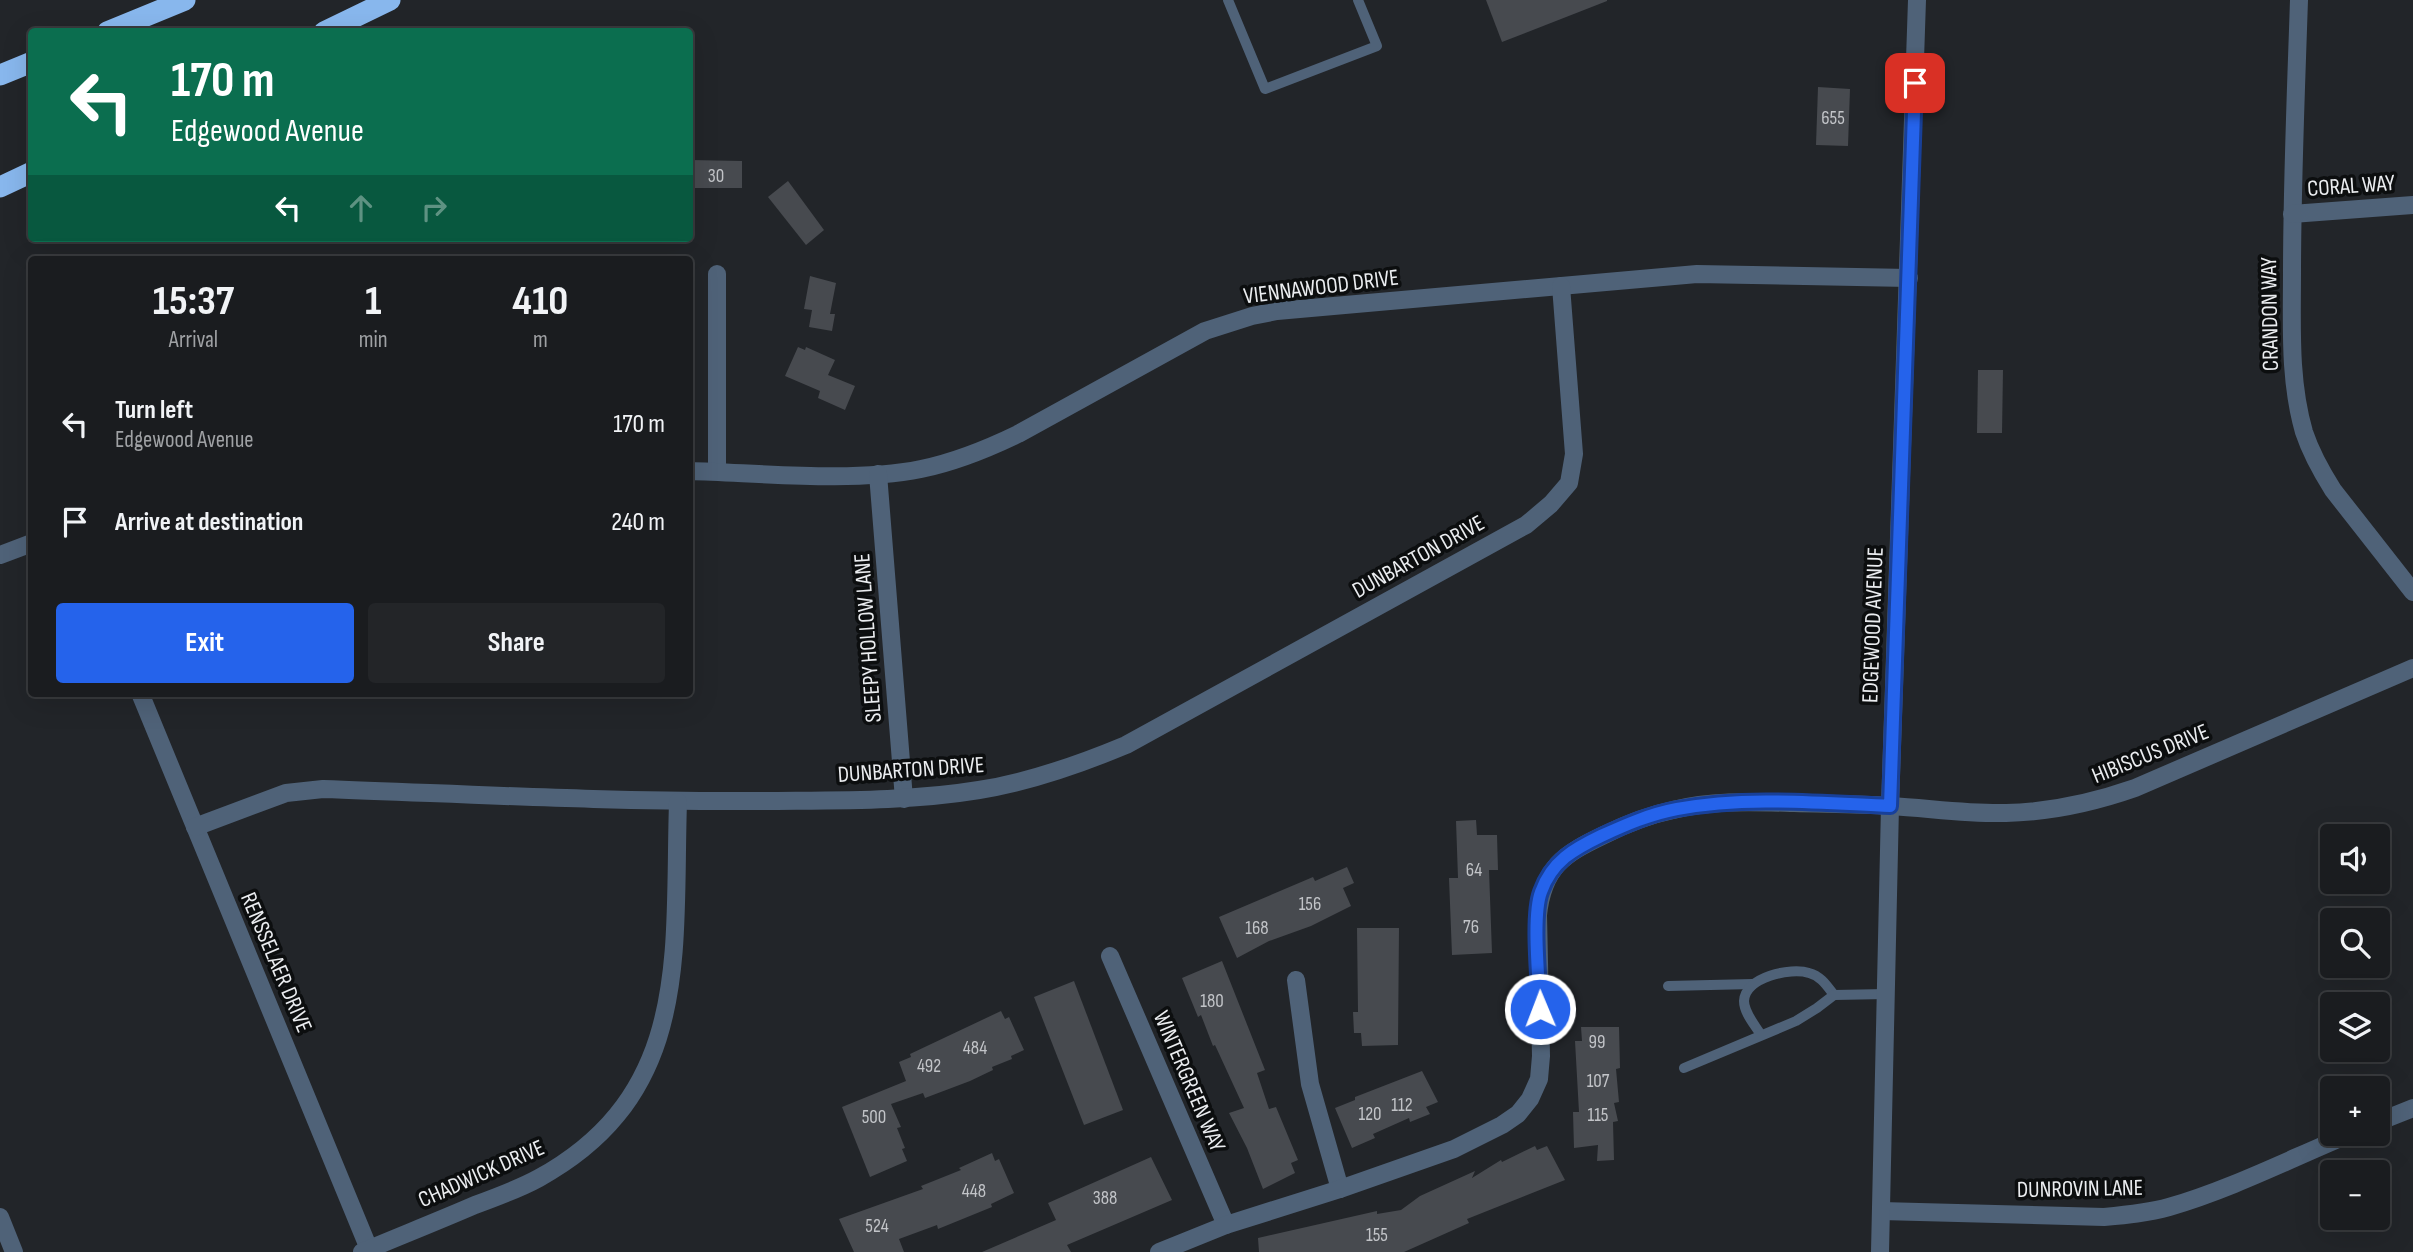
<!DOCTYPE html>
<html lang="en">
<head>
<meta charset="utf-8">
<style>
  :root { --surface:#1a1c1f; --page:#232528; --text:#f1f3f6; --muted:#9fa1a4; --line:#383a3d; --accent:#2563eb }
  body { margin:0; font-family:"Sofia Sans Condensed",sans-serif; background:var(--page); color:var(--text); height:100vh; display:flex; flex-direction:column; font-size:26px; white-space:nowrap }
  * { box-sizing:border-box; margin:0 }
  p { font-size:23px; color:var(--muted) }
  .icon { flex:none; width:38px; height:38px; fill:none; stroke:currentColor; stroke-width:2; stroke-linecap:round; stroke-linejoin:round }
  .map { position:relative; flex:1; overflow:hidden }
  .sheet { position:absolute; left:28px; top:256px; width:665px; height:441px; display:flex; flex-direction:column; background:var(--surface); border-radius:7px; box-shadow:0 7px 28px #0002,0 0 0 2px var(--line) }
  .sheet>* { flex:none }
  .hud { position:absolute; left:28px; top:28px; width:665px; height:214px; border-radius:7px; box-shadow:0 7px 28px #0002,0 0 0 2px var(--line); background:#0b6e4f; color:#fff; overflow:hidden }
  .buttons { position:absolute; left:2320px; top:824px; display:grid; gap:14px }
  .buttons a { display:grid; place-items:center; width:70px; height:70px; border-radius:7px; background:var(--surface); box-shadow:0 7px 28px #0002,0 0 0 2px var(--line); font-size:35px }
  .pin { position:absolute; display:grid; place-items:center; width:60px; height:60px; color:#fff; margin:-30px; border-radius:14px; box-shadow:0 4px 10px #0006 }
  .me { position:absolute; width:77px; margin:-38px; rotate:359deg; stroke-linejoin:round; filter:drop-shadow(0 0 5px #0008) }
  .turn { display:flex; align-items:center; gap:24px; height:147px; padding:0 28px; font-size:32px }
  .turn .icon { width:91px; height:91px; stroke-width:2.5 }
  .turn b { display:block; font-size:49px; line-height:60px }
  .lanes { display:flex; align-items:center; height:66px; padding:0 28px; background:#0003; justify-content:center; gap:35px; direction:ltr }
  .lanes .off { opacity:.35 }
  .eta { display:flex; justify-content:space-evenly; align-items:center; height:119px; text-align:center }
  .eta b { font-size:42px; font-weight:700; line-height:49px }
  .primary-button { display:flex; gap:14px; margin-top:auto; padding:14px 28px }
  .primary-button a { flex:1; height:80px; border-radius:7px; background:var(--accent); color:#fff; font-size:28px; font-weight:700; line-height:80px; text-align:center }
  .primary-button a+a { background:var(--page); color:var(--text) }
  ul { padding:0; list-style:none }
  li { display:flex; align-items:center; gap:21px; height:98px; padding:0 28px }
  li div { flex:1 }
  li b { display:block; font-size:26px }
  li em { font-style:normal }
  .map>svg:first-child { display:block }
  .building { fill:#474a4f }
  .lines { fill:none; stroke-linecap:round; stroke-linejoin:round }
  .service { stroke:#4f6278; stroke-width:10 }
  .minor { stroke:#4f6278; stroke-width:18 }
  .tertiary { stroke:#4f6278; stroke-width:18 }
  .motorway { stroke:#88b7ed; stroke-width:21 }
  .route-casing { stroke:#184099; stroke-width:18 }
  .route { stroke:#2563eb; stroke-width:12 }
  .labels { text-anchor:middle; stroke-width:7; stroke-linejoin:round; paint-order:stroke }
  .number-label { font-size:19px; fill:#c2c4c8 }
  .street-label { font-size:23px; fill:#ebedf0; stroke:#0c0e0f }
</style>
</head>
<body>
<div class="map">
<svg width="2413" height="1252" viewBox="0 0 2413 1252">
  <rect width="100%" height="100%" fill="#222529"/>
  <!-- building -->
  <g class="building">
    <path d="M 1486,0 L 1607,0 L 1607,1 L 1502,42 Z"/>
    <path d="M 1818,87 L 1850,89 L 1848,146 L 1816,145 Z"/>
    <path d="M 690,160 L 742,161 L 742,188 L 690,188 Z"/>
    <path d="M 788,181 L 824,230 L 806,245 L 768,197 Z"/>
    <path d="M 810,276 L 836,283 L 830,314 L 835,314 L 832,331 L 809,327 L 812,310 L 804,309 Z"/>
    <path d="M 798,347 L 805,350 L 806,347 L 835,360 L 828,375 L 855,386 L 845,410 L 818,398 L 820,391 L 785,376 Z"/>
    <path d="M 1978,370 L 2003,370 L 2002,433 L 1977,433 Z"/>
    <path d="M 1476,820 L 1477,835 L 1497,835 L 1498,870 L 1489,870 L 1492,953 L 1452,955 L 1449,878 L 1458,878 L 1456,821 Z"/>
    <path d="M 1347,867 L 1354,883 L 1343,888 L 1351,906 L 1311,926 L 1269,941 L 1237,958 L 1219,917 L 1313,877 L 1315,881 Z"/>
    <path d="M 1357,928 L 1399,928 L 1398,1045 L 1362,1046 L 1361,1033 L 1354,1033 L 1353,1012 L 1358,1012 Z"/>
    <path d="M 1222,961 L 1265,1070 L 1257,1073 L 1269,1109 L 1276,1107 L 1298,1160 L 1291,1163 L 1295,1173 L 1263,1189 L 1247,1148 L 1229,1113 L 1244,1108 L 1215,1045 L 1213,1046 L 1201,1015 L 1198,1017 L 1182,978 Z"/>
    <path d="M 1074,981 L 1123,1110 L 1084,1125 L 1034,997 Z"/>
    <path d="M 1001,1011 L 1005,1019 L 1009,1017 L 1024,1050 L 1011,1056 L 1012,1059 L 992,1067 L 993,1070 L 970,1081 L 925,1098 L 923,1093 L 891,1104 L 901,1127 L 897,1128 L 905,1148 L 902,1149 L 907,1161 L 870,1177 L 842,1107 L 906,1081 L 899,1062 L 911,1057 L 910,1054 Z"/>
    <path d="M 1581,1027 L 1619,1027 L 1620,1068 L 1616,1069 L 1619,1102 L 1614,1103 L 1618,1121 L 1613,1122 L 1614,1160 L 1597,1161 L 1598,1145 L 1574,1148 L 1573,1112 L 1579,1112 L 1575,1041 L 1582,1041 Z"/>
    <path d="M 1422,1071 L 1438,1102 L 1426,1107 L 1430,1114 L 1410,1122 L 1409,1118 L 1373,1134 L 1375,1138 L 1352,1148 L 1335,1108 L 1355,1100 L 1355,1097 Z"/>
    <path d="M 1535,1146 L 1537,1150 L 1547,1146 L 1565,1180 L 1467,1219 L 1469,1223 L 1404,1252 L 1259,1252 L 1258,1238 L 1377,1211 L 1377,1214 L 1401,1210 L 1420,1196 L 1475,1171 L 1472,1178 L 1501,1160 L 1502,1162 Z"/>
    <path d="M 992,1153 L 995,1161 L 999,1159 L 1014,1193 L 991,1204 L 992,1207 L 938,1229 L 937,1225 L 899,1239 L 904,1252 L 854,1252 L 839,1219 L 923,1189 L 921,1186 L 961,1170 L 959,1168 Z"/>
    <path d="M 1151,1157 L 1172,1200 L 1067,1245 L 1071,1252 L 982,1252 L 1056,1220 L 1048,1203 Z"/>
  </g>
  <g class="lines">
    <!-- service -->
    <g class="service">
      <path d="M 1228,0 L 1265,89 L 1377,46 L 1358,0"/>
      <path d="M 1668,986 L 1753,984"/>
      <path d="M 1761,1035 C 1755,1025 1744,1013 1744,1001 C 1745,977 1791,967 1809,973 C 1821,976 1827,986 1834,995"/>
      <path d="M 1684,1068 L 1796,1021 L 1817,1008 L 1834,995 L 1886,994"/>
    </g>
    <!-- minor -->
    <g class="minor">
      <path d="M 2299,0 C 2296,91 2292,182 2292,273 C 2292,326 2289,380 2304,432 C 2311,453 2321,471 2333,490 L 2413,592"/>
      <path d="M 2292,214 L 2413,205"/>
      <path d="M 717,274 L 717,471"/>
      <path d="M 690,471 C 761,473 852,483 921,469 C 955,462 987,449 1018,434 L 1205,331 L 1252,316 L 1277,311 L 1697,274 L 1909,278"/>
      <path d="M 878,474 L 904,799"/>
      <path d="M 0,555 L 32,543"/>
      <path d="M 140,693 L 369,1249"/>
      <path d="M 195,827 L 286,793 L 323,789 C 467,794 612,802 757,801 C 831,800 906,802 979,790 C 1030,782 1078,765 1126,745 L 1526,525 L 1551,504 L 1569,483 L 1574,454 L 1561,286"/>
      <path d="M 1110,956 L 1226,1225"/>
      <path d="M 1296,980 L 1310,1084 L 1340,1189"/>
      <path d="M 2378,1122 L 2413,1108"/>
      <path d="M 1881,1211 L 2104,1217 C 2126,1215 2148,1213 2169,1207 C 2231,1189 2290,1159 2350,1134"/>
      <path d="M 0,1217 L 14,1252"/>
      <path d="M 362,1252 C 400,1236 438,1221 475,1205 C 497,1197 519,1189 539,1178 C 693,1093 673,952 678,802"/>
      <path d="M 1159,1252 L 1226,1225 L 1340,1189 L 1454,1149 L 1502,1125 L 1518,1114 L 1530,1099 L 1539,1079 L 1541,1056 L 1538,915 C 1543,867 1564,854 1604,835 C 1626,824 1649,815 1673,810 C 1713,800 1754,802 1794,803 C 1826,804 1858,804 1890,806 C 1928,808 1967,814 2006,813 C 2052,812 2092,803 2135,788 L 2413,668"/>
    </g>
    <!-- tertiary -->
    <path class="tertiary" d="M 1880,1252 L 1890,806 L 1917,0"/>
    <!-- motorway -->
    <g class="motorway">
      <path d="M 107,32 L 185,0"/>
      <path d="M 324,32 L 390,0"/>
      <path d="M 0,75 L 32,62"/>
      <path d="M 0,187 L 32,172"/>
    </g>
  </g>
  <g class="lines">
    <!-- route casing -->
    <g class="route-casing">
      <path id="route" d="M 1540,1009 C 1539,980 1532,916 1541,892 C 1552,861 1574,849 1601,836 C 1625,825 1650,814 1677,809 C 1746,796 1820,803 1890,806 L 1915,83"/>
    </g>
    <!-- route -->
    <use href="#route" class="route"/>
  </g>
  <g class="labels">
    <!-- number labels -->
    <g class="number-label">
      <text x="1833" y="124">655</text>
      <text x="716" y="182">30</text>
      <text x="1474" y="876">64</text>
      <text x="1310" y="910">156</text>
      <text x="1471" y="933">76</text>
      <text x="1257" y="934">168</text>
      <text x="1212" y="1007">180</text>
      <text x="1597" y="1048">99</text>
      <text x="975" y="1054">484</text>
      <text x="929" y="1072">492</text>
      <text x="1598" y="1087">107</text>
      <text x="1402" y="1111">112</text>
      <text x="1370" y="1120">120</text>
      <text x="1598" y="1121">115</text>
      <text x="874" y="1123">500</text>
      <text x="974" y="1197">448</text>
      <text x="1105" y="1204">388</text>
      <text x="877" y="1232">524</text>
      <text x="1377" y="1241">155</text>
    </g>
    <!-- street labels -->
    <g class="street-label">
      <text transform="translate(2351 185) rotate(-4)" y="8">CORAL WAY</text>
      <text transform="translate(1321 286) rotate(-7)" y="8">VIENNAWOOD DRIVE</text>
      <text transform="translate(2269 314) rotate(-91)" y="8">CRANDON WAY</text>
      <text transform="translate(1418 556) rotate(-29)" y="8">DUNBARTON DRIVE</text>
      <text transform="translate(1872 625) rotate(-88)" y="8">EDGEWOOD AVENUE</text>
      <text transform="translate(867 638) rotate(-94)" y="8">SLEEPY HOLLOW LANE</text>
      <text transform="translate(2150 753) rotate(-22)" y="8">HIBISCUS DRIVE</text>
      <text transform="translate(911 769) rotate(-4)" y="8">DUNBARTON DRIVE</text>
      <text transform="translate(277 962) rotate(67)" y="8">RENSSELAER DRIVE</text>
      <text transform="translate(1190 1081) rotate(67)" y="8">WINTERGREEN WAY</text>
      <text transform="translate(481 1173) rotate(-24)" y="8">CHADWICK DRIVE</text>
      <text transform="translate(2080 1188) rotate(-1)" y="8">DUNROVIN LANE</text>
    </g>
  </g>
</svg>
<div class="buttons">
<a><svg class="icon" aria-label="sound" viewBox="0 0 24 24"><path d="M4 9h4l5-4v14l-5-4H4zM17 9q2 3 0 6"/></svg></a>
<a><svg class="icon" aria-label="search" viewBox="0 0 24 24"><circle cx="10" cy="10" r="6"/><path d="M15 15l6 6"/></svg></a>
<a><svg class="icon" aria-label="layers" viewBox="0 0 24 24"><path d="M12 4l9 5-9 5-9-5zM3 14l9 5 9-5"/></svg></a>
<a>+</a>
<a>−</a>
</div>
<div class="pin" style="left:1915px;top:83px;background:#d93025"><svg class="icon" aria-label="arrive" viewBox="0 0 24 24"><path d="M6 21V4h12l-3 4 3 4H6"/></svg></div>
<svg class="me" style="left:1540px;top:1009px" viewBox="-20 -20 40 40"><circle r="17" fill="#2563eb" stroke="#fff" stroke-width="3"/><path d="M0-11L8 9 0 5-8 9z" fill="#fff"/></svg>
<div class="hud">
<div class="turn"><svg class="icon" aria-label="left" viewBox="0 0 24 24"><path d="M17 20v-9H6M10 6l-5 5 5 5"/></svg><div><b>170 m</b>Edgewood Avenue</div></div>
<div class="lanes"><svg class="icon" aria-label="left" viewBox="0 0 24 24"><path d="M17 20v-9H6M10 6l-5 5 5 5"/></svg><svg class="icon off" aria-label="ahead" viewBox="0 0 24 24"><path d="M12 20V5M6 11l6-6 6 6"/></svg><svg class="icon off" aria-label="right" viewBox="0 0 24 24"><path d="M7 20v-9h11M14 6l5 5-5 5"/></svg></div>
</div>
<section class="sheet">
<div class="eta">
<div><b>15:37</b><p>Arrival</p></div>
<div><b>1</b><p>min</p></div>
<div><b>410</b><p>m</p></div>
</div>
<ul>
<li><svg class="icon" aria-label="left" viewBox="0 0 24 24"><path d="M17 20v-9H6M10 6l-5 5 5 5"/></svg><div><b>Turn left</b><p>Edgewood Avenue</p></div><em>170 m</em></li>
<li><svg class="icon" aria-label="arrive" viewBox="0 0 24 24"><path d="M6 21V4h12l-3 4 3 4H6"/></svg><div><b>Arrive at destination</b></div><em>240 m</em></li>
</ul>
<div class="primary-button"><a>Exit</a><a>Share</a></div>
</section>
</div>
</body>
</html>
